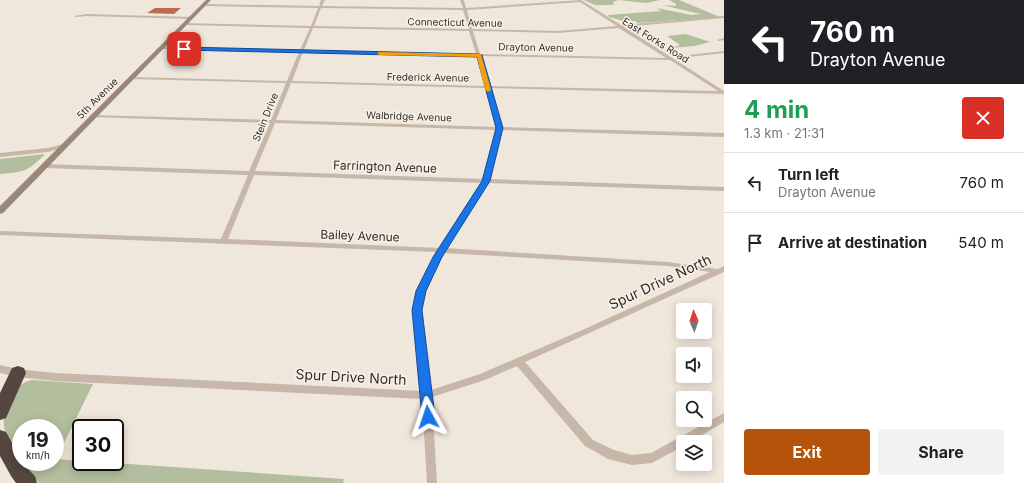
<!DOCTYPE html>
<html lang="en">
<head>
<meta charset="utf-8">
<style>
  :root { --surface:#fff; --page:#f2f2f2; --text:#202124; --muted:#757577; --line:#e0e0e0; --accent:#b45309 }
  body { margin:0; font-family:Inter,sans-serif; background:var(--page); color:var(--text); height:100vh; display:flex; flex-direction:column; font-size:15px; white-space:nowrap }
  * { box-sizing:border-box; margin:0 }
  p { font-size:13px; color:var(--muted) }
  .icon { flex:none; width:22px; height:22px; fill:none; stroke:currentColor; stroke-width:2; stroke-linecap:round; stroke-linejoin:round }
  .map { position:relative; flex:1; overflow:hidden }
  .details { display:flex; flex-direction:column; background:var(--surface); width:300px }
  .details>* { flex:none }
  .banner { background:#202124; color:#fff; overflow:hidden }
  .needle { width:26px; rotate:358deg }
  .controls { position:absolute; left:676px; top:303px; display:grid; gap:8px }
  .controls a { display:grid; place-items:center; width:36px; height:36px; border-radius:4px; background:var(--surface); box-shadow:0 2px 10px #0003; font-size:20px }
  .speed { position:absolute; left:12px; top:419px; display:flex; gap:8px; font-size:20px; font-weight:700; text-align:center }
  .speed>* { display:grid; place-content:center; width:52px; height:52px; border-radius:50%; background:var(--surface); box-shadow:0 2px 10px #0003; line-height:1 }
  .speed small { font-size:10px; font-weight:400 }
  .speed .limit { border:2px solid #111; border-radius:6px; background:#fff; color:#111 }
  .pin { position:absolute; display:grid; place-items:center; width:34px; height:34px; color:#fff; margin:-17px; border-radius:8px; box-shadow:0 2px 6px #0006 }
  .me { position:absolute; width:44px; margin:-22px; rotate:355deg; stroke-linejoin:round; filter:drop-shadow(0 0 3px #0008) }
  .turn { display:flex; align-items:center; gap:14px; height:84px; padding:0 20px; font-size:18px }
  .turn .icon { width:52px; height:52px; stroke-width:2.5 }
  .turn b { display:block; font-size:28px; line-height:34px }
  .round { display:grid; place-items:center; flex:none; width:42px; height:42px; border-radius:4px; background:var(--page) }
  .headline { display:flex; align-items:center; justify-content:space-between; height:68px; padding:0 20px }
  h1 { font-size:24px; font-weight:700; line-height:30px; color:#1e9e55 }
  .action { display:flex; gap:8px; margin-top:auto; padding:8px 20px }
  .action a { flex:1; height:46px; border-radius:4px; background:var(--accent); color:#fff; font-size:16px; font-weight:700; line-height:46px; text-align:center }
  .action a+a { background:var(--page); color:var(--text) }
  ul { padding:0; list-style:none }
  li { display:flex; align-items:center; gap:12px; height:60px; padding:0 20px; border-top:1px solid var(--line) }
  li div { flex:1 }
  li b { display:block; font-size:15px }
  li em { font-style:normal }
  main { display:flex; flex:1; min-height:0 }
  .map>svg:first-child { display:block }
  .green { fill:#b2be9d; fill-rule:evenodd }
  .building { fill:#bd6b4d }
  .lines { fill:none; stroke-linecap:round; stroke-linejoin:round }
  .street { fill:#c7b7a8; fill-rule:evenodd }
  .secondary { fill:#9a877a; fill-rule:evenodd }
  .highway { fill:#554740; fill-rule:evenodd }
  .route { fill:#1a73e8; stroke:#114b97 }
  .slow { fill:#f59e0b }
  .labels { text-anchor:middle; stroke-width:3; stroke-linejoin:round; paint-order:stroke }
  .far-street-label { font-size:10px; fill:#342c28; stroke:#f8f1e8 }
  .street-label { font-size:12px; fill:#342c28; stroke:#f8f1e8 }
  .near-street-label { font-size:14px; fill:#342c28; stroke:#f8f1e8 }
</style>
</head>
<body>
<main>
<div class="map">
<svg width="724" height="483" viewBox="0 0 724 483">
  <rect width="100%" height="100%" fill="#f0e7dc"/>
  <!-- green -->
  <g class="green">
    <path d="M 584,0 L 660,0 L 646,3 L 618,0 L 613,2 L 614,5 L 595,5 Z"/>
    <path d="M 669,0 L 679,0 L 720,17 L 638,23 L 635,21 L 624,21 L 609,17 L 608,15 L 661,11 L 657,8 L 691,15 L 701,14 L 662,5 L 676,6 L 676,4 Z"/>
    <path d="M 686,34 L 710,42 L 694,46 L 671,48 L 680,45 L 667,36 Z"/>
    <path d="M 45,154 C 27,172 25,172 0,174 L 0,159 Z"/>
    <path d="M 32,380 L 93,384 L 56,459 L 81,461 L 81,462 L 100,462 L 344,479 L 343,483 L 39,483 C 22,466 1,442 4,416 C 4,411 8,405 11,399 C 16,388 20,383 32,380 ZM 21,428 L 55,428 L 55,462 L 21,462 Z"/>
  </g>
  <!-- building -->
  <path class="building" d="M 155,8 L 181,8 L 174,14 L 147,13 Z"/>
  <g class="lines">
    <!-- street -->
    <g class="street">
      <path d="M 321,0 L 325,0 L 322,6 L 463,8 L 460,0 L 464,0 L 466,8 L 581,0 L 621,25 L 724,16 L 724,18 L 624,27 L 724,91 L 724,94 L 491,88 L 502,127 L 724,133 L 724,137 L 502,130 L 489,179 L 724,187 L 724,191 L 488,183 L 446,248 L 668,262 L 718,269 L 724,266 L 724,272 L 525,362 L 593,440 L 614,450 L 632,455 L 651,453 L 724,413 L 724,422 L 690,442 L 683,442 L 683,446 L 652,463 L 632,465 L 608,459 L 585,446 L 517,366 L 485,380 L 432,397 L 437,483 L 427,483 L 422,399 L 55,381 L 18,377 L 0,373 L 0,365 L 18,369 L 55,373 L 422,391 L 413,310 L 417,291 L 436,252 L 0,235 L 0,231 L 221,239 L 248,175 L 45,168 L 42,166 L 45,164 L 249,171 L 270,123 L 93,117 L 91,116 L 93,115 L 271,120 L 286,83 L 131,79 L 129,78 L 131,77 L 287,81 L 299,52 L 161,49 L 159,48 L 161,47 L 300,50 L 310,28 L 185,25 L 183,24 L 185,23 L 311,26 L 318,8 L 204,6 L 202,5 L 204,4 L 319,6 ZM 580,2 L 617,26 L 558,31 L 472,29 L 467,10 ZM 321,8 L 463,10 L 469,29 L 314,26 ZM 313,28 L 469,31 L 476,54 L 304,50 ZM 619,28 L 666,58 L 480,54 L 473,31 L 558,33 ZM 303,52 L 477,56 L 485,86 L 292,81 ZM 481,56 L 670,60 L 718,91 L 490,86 ZM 291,83 L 486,88 L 497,127 L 276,120 ZM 275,123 L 497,130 L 484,179 L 255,171 ZM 254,175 L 482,183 L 439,248 L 228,239 ZM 443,253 L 668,266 L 710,272 L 580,331 L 480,374 L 431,390 L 421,310 L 425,291 Z"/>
      <path d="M 86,14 L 191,17 L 193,18 L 191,19 L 86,16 L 76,17 L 74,16 Z"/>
      <path d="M 724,38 L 724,40 L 719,41 L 717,40 Z"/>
      <path d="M 724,51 L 724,53 L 688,57 L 686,56 L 688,55 Z"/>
      <path d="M 64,144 L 66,145 L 66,147 L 48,152 L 0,157 L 0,153 L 48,148 Z"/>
    </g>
    <!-- secondary -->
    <path class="secondary" d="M 206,0 L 211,0 L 3,213 L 0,214 L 0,206 Z"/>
    <!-- highway -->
    <g class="highway">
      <path d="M 18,366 L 24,368 L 26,373 L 6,418 L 0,420 L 0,393 L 12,368 Z"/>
      <path d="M 0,430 L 6,432 L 21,459 L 21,462 L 35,476 L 37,483 L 16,483 L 11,476 L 0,456 Z"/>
    </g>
  </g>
  <!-- route -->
  <path class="route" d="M 184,47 L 479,54 L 482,55 L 503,128 L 490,181 L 442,257 L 426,291 L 422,310 L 435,417 L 433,421 L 428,422 L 424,421 L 422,417 L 412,310 L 416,291 L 433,257 L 482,181 L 496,128 L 477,57 L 182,50 L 181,49 Z"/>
  <!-- slow -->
  <path class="slow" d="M 378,52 L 481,54 L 491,90 L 488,92 L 485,90 L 477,57 L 379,55 L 378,54 Z"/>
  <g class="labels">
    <!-- far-street labels -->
    <g class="far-street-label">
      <text transform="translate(455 22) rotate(1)" y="4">Connecticut Avenue</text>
      <text transform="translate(656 40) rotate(32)" y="4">East Forks Road</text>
      <text transform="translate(536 47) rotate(1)" y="4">Drayton Avenue</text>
      <text transform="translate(428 77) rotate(1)" y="4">Frederick Avenue</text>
      <text transform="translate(97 98) rotate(-45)" y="4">5th Avenue</text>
      <text transform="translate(409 116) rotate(2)" y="4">Walbridge Avenue</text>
      <text transform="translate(265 117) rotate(-68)" y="4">Stein Drive</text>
    </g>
    <!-- street labels -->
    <g class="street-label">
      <text transform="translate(385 167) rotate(2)" y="4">Farrington Avenue</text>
      <text transform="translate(360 236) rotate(2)" y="4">Bailey Avenue</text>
    </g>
    <!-- near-street labels -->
    <g class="near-street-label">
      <text transform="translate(660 282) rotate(-25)" y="5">Spur Drive North</text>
      <text transform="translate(351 377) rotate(3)" y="5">Spur Drive North</text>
    </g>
  </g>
</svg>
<div class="controls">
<a><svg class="needle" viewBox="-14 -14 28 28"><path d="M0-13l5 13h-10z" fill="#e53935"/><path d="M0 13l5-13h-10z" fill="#757577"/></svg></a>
<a><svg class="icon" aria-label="sound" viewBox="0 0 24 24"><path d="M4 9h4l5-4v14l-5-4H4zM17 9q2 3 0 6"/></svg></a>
<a><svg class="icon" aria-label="search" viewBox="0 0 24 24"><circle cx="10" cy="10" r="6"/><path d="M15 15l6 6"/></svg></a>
<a><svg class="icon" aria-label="layers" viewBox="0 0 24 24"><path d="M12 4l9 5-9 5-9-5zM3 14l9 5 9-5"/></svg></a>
</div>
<div class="speed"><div>19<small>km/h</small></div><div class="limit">30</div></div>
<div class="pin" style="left:184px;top:49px;background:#d93025"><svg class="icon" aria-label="arrive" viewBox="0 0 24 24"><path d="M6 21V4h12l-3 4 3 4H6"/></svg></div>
<svg class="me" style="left:428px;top:417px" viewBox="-20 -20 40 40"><path d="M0-17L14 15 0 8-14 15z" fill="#1a73e8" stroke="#fff" stroke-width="4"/></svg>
</div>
<section class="details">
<div class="banner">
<div class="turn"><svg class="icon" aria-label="left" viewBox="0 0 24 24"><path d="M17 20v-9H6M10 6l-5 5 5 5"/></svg><div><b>760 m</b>Drayton Avenue</div></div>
</div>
<div class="headline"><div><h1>4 min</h1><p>1.3 km · 21:31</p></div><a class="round" style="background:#d93025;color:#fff"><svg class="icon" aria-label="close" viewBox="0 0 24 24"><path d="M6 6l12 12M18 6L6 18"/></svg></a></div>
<ul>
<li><svg class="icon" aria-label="left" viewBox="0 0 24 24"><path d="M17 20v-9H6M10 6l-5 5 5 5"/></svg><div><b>Turn left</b><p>Drayton Avenue</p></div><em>760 m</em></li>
<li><svg class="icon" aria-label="arrive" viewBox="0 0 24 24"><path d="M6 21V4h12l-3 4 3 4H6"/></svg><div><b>Arrive at destination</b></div><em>540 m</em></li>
</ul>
<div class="action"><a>Exit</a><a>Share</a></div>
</section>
</main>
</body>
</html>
